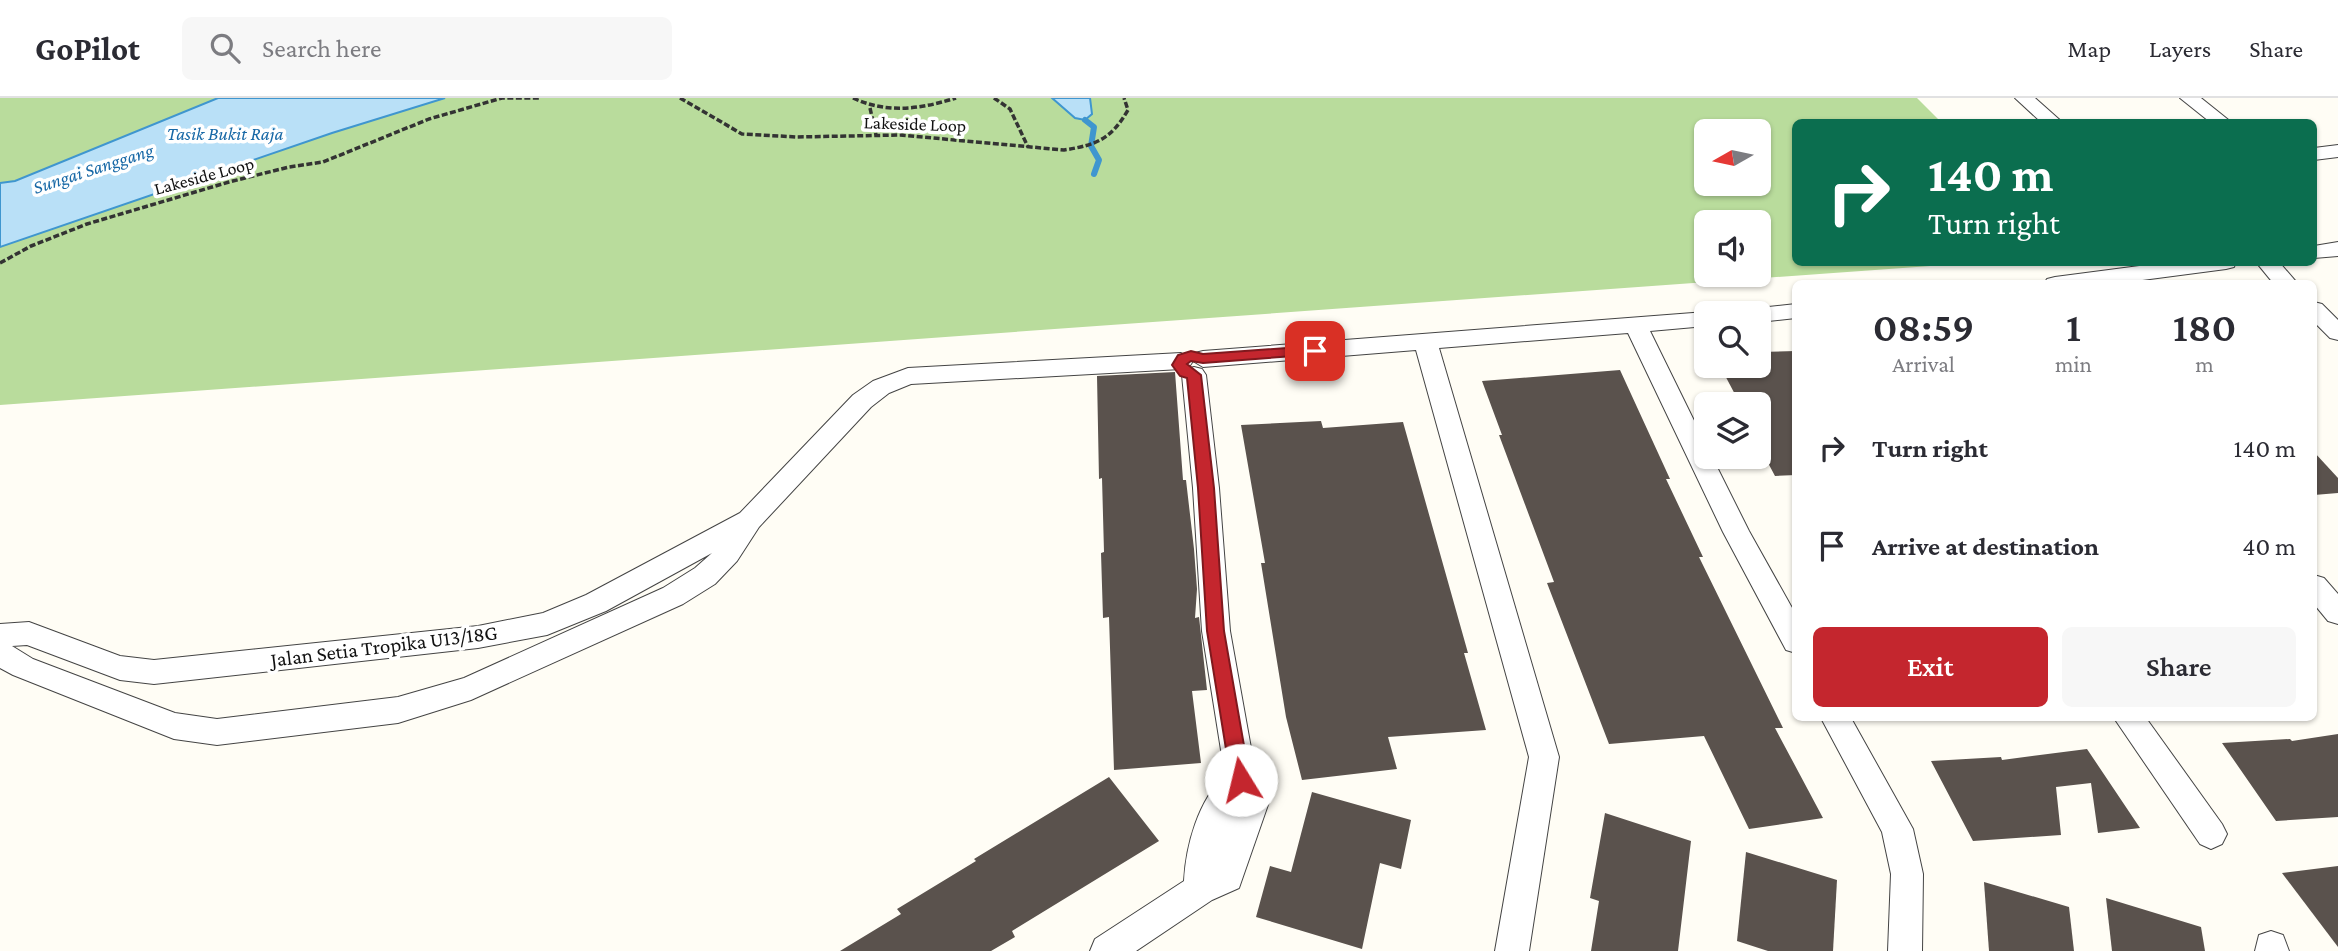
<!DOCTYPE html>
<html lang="en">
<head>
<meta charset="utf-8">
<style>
  :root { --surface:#fff; --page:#f7f7f7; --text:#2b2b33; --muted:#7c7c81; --line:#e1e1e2; --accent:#c4262e }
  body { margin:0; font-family:"Crimson Pro",serif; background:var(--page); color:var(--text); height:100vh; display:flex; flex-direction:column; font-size:26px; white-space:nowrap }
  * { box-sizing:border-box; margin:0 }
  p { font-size:23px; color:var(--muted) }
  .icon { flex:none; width:38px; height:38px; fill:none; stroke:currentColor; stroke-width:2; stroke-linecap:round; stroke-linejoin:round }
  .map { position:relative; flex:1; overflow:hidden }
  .sheet { position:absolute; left:1792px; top:182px; width:525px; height:441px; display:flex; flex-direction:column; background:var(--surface); border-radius:10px; box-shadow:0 2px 5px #0004 }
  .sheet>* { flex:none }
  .hud { position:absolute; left:1792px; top:21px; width:525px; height:147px; border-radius:10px; box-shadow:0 2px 5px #0004; background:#0b6e4f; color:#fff; overflow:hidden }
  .needle { width:46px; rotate:261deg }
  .fabs { position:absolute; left:1694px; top:21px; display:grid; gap:14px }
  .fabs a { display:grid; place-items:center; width:77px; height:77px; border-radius:10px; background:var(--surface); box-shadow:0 2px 5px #0004; font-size:35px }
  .pin { position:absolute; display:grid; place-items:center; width:60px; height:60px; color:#fff; margin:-30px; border-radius:14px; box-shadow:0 4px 10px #0006 }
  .me { position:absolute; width:77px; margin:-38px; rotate:351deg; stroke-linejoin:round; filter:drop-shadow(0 0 5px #0008) }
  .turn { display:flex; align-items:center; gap:24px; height:147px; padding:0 21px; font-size:32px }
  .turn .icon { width:91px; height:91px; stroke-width:2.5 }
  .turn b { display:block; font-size:49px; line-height:60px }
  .eta { display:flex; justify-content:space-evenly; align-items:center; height:119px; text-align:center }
  .eta b { font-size:42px; font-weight:600; line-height:49px }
  .primary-button { display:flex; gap:14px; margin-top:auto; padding:14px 21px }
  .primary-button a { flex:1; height:80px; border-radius:10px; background:var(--accent); color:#fff; font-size:28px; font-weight:600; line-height:80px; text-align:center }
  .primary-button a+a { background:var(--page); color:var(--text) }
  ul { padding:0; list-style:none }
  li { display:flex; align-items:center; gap:21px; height:98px; padding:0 21px }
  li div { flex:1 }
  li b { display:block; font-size:26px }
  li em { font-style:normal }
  header { display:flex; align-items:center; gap:42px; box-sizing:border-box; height:98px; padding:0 35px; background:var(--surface); border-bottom:2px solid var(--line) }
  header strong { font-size:33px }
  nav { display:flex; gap:38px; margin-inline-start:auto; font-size:24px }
  .search { width:490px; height:63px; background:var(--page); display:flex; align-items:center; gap:18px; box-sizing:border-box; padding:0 24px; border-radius:10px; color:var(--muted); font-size:26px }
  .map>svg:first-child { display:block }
  .forest { fill:#b9dc9c; fill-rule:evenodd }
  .water { fill:#b9e0f7; stroke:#3f96cf; stroke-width:2 }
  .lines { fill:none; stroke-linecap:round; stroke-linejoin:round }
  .stream { stroke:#3f96cf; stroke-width:6 }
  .building { fill:#5a524d }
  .minor-casing { stroke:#444; stroke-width:2 }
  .path { stroke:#333; stroke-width:3.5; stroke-dasharray:6 2.5; stroke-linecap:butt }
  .minor { fill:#fff; fill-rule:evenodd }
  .route { fill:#c4262e; stroke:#7f191e; stroke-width:2 }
  .labels { text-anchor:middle; stroke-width:7; stroke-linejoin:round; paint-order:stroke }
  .far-street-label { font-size:18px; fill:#111; stroke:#fff }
  .far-water-label { font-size:19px; font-style:italic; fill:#1768a6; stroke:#fff }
  .street-label { font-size:21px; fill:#111; stroke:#fff }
</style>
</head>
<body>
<header>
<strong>GoPilot</strong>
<div class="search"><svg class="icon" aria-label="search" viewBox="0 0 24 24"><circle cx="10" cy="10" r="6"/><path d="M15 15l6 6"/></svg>Search here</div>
<nav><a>Map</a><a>Layers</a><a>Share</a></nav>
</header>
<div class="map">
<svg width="2338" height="853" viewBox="0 0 2338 853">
  <rect width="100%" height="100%" fill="#fffdf5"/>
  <!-- forest -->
  <g class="forest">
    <path d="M 0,0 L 218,0 L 15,83 L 0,85 Z"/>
    <path d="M 445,0 L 1052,0 L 1075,20 L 1092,16 L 1090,0 L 1917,0 L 1941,24 L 1796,24 L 1796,164 L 1972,165 L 0,307 L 0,149 L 332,35 ZM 1706,33 L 1759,33 L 1759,86 L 1706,86 ZM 1706,124 L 1759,124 L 1759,177 L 1706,177 Z"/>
  </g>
  <!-- water -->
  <g class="water">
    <path d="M 218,0 L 445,0 L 332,35 L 0,149 L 0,85 L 15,83 Z"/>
    <path d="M 1052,0 L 1090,0 L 1092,16 L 1085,22 L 1075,20 Z"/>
  </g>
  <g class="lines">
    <!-- stream -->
    <path class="stream" d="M 1085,22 L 1094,29 L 1091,48 L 1099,62 L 1094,76"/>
  </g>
  <!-- building -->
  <g class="building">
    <path d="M 1796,253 L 1796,377 L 1775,378 L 1759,348 L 1759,301 L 1738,302 L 1720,268 L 1759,268 L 1759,254 Z"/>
    <path d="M 1620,272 L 1670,381 L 1666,381 L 1703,459 L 1699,459 L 1783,630 L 1775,630 L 1823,720 L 1749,731 L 1704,638 L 1609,646 L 1547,485 L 1554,484 L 1499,337 L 1502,337 L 1482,283 Z"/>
    <path d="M 1175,274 L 1183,382 L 1186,382 L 1194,451 L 1197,491 L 1195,520 L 1199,519 L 1207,592 L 1192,593 L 1201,665 L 1114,672 L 1109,519 L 1103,520 L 1101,455 L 1104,454 L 1102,380 L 1099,381 L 1097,278 Z"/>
    <path d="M 1321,323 L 1323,330 L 1403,324 L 1468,555 L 1464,555 L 1486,632 L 1388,639 L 1397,671 L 1302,682 L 1286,619 L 1261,465 L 1265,465 L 1241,327 Z"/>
    <path d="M 2314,354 L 2338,380 L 2338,395 L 2314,397 Z"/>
    <path d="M 2338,636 L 2338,719 L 2276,723 L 2222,645 L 2290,641 L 2292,643 Z"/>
    <path d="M 2087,651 L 2140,730 L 2098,735 L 2091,685 L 2056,689 L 2061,737 L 1973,743 L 1931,663 L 2001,659 L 2002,662 Z"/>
    <path d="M 1109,679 L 1159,743 L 1012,833 L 1015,839 L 991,853 L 840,853 L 901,816 L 897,811 L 976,763 L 974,761 Z"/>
    <path d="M 1312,694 L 1411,722 L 1401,771 L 1380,765 L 1362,851 L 1256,819 L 1270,768 L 1291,774 Z"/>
    <path d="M 1605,715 L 1691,743 L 1678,853 L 1591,853 L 1599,803 L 1590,800 Z"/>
    <path d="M 1746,754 L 1837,782 L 1833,853 L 1768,853 L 1737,843 Z"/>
    <path d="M 2338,768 L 2338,849 L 2282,775 Z"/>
    <path d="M 1984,784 L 2069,809 L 2074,853 L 1989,853 Z"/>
    <path d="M 2106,800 L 2201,829 L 2205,853 L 2112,853 Z"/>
  </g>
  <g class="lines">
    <!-- minor casing -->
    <g class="minor-casing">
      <g id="minor">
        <path d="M 2015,0 L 2035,0 L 2062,24 L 2041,24 Z"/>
        <path d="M 2180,0 L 2201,0 L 2231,24 L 2210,24 Z"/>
        <path d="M 2338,47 L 2338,59 L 2314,62 L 2314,50 Z"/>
        <path d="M 2338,144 L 2338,158 L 2314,160 L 2314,148 Z"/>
        <path d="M 2170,164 L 2236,164 L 2234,169 L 2226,171 L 2112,186 L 2044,186 L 2047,181 L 2055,179 Z"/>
        <path d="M 2256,164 L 2279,164 L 2298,186 L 2274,186 Z"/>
        <path d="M 2314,204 L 2322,206 L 2338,222 L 2338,242 L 2330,240 L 2314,224 Z"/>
        <path d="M 1796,206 L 1796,220 L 1759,224 L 1759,215 L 1749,215 L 1759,210 Z"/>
        <path d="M 1706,214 L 1712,215 L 1706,215 L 1706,228 L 1650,233 L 1706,347 L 1706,359 L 1712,359 L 1749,433 L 1796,517 L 1796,555 L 1786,552 L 1723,434 L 1628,235 L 1439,250 L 1559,659 L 1529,853 L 1495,853 L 1529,659 L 1416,252 L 1203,269 L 1193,263 L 1189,269 L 1181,271 L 911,286 L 889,295 L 871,309 L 759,429 L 737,463 L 715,486 L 683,506 L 471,602 L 398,625 L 217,647 L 174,641 L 13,577 L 0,570 L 0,526 L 29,524 L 120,558 L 154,562 L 478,528 L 543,515 L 586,497 L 740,415 L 853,297 L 873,283 L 908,270 L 1181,255 L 1191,261 L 1195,255 L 1203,253 ZM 712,455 L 695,470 L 663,490 L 464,580 L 398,599 L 217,621 L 175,615 L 33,561 L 12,548 L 27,547 L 120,582 L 154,586 L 478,550 L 547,537 L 606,513 Z"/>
        <path d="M 1194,269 L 1202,271 L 1206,277 L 1219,390 L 1230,533 L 1256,678 L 1270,701 L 1239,790 L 1212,802 L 1136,853 L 1090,853 L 1095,841 L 1184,783 C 1186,747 1198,703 1225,677 L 1202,533 L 1193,390 L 1182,277 L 1186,271 Z"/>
        <path d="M 2314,477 L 2324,480 L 2338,496 L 2338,526 L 2328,523 L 2314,506 Z"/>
        <path d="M 1821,620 L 1851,620 L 1913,731 L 1923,776 L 1922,853 L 1888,853 L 1891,776 L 1882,734 Z"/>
        <path d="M 2114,620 L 2146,620 L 2222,726 L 2227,736 L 2222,746 L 2211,751 L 2200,746 Z"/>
        <path d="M 2271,833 L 2283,837 L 2289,853 L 2255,853 L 2259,837 Z"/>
      </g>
    </g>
    <!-- path -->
    <g class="path">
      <path d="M 680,0 L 742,36 L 797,39 L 900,37 L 1064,52 C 1097,47 1111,41 1128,12 L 1124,0"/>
      <path d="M 853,0 C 887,16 921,11 956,0"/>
      <path d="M 994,0 L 1010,11 L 1028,49"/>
      <path d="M 870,10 L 876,37"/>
      <path d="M 0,165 L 31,148 L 87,126 L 229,84 L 289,69 L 323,64 L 429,21 L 502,0 L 540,0"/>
    </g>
    <!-- minor -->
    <use href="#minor" class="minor"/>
  </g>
  <!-- route -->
  <path class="route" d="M 1315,248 L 1320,249 L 1320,256 L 1203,265 L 1191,263 L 1187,266 L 1201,277 L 1214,390 L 1224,533 L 1250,682 L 1247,688 L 1241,691 L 1234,688 L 1231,682 L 1207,533 L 1198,390 L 1187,280 L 1180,278 L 1172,267 L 1178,257 L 1191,253 L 1203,256 Z"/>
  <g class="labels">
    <!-- far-street labels -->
    <g class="far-street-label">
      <text transform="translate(915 26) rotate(2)" y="6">Lakeside Loop</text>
      <text transform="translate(204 78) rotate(-15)" y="6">Lakeside Loop</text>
    </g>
    <!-- far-water labels -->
    <g class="far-water-label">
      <text x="225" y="42">Tasik Bukit Raja</text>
      <text transform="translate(93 70) rotate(-18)" y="7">Sungai Sanggang</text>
    </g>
    <!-- street labels -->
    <g class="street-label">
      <text transform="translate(384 548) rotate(-7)" y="7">Jalan Setia Tropika U13/18G</text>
    </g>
  </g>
</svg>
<div class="fabs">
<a><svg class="needle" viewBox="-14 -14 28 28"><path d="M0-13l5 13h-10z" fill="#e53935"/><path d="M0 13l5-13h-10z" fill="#7c7c81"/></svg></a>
<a><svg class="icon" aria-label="sound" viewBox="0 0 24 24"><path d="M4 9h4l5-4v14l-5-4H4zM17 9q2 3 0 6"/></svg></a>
<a><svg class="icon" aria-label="search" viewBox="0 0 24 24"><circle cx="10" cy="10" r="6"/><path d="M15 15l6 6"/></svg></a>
<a><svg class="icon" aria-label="layers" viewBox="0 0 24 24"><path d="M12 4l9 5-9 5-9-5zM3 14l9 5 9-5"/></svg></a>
</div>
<div class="pin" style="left:1315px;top:253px;background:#d93025"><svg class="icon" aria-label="arrive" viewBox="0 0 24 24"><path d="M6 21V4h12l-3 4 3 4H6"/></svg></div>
<svg class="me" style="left:1241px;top:682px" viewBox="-20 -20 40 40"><circle r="19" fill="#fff"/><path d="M0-13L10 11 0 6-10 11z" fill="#c4262e"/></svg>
<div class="hud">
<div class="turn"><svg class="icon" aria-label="right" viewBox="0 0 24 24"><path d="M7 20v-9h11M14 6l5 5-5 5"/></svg><div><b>140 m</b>Turn right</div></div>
</div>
<section class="sheet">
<div class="eta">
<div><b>08:59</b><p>Arrival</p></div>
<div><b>1</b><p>min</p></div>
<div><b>180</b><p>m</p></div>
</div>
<ul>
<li><svg class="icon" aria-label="right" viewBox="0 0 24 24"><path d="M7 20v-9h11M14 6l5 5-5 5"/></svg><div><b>Turn right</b></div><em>140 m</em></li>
<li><svg class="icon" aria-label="arrive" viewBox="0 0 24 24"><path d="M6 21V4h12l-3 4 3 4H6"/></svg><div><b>Arrive at destination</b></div><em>40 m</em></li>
</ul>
<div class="primary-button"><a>Exit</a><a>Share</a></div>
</section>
</div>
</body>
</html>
